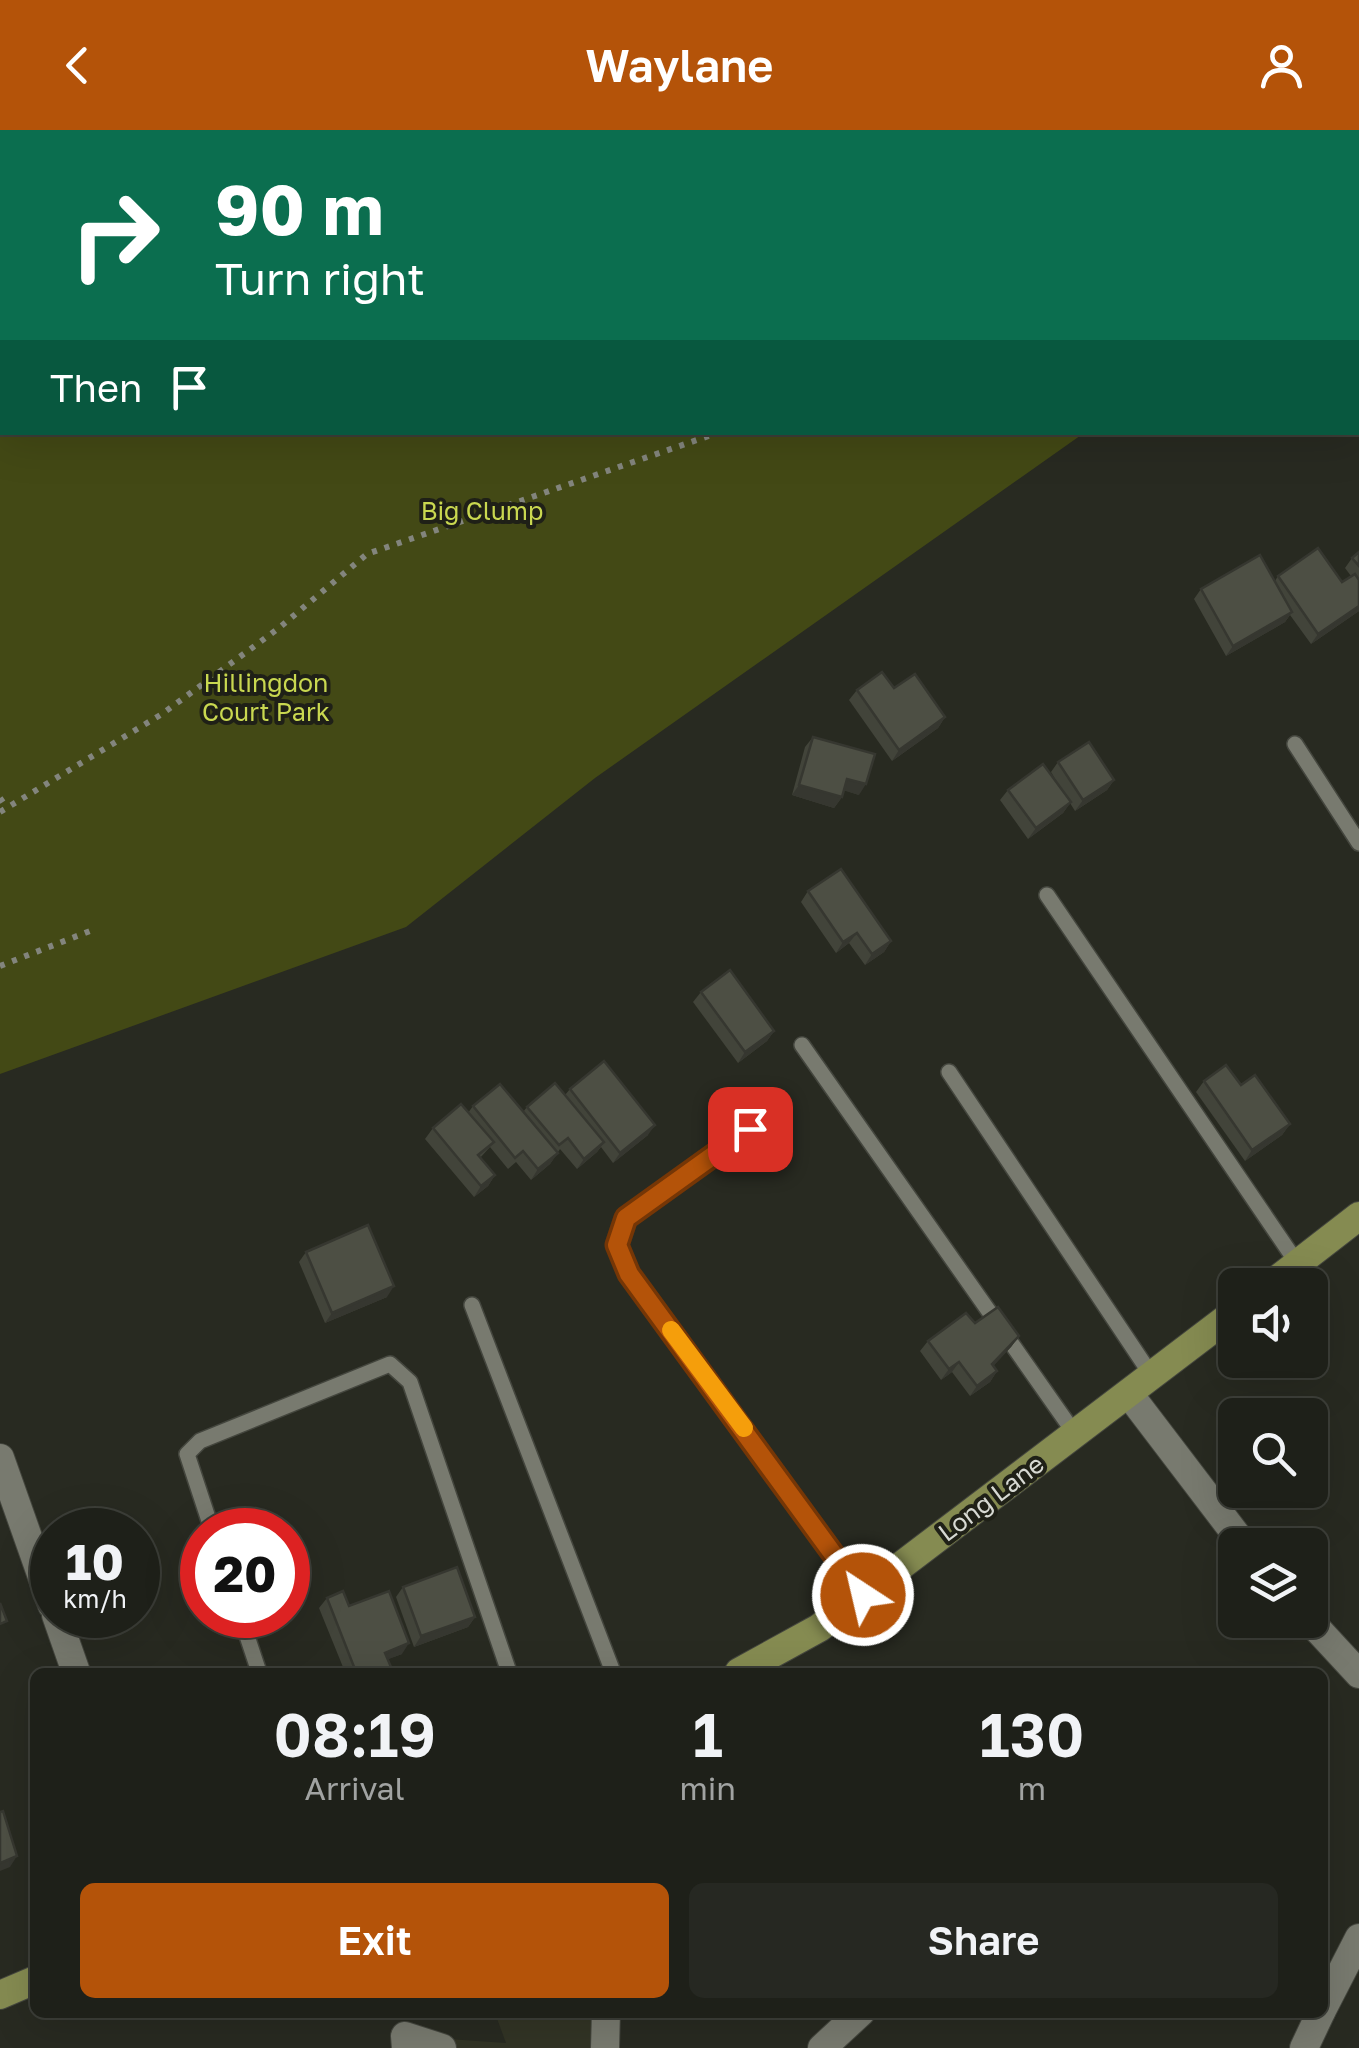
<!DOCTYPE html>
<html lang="en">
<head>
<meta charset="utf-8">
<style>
  :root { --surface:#1e2019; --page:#262822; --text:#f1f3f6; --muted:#a1a3a2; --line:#3c3e38; --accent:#b45309 }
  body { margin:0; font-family:"Golos Text",sans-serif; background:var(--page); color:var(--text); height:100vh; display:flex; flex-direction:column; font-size:38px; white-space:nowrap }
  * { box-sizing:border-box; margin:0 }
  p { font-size:32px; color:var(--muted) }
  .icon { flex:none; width:55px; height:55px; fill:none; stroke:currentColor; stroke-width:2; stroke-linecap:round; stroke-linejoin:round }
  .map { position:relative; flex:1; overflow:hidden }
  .panel { position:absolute; left:30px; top:1538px; width:1298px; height:350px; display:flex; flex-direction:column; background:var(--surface); border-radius:15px; box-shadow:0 10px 40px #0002,0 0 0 2px var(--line) }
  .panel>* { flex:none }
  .guide { position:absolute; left:0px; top:0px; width:1360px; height:305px; box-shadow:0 10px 40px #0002,0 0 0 2px var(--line); background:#0b6e4f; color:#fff; overflow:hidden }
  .controls { position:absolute; left:1218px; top:1138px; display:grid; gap:20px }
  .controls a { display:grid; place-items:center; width:110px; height:110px; border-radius:15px; background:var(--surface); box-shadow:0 10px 40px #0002,0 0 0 2px var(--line); font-size:50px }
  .speed { position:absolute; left:30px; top:1378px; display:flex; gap:20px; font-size:50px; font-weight:700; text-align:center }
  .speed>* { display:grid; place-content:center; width:130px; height:130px; border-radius:50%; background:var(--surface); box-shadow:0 10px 40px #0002,0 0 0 2px var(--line); line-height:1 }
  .speed small { font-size:25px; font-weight:400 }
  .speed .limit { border:15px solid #d22; background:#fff; color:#111 }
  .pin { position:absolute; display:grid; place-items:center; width:85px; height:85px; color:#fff; margin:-42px; border-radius:20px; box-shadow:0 5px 15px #0006 }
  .me { position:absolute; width:110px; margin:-55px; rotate:325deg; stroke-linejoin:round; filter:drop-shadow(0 0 8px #0008) }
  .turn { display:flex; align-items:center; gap:35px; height:210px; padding:0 50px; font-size:45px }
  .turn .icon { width:130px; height:130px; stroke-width:2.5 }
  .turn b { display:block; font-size:70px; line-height:85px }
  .then { display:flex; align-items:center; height:95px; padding:0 50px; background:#0003; gap:20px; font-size:38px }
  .eta { display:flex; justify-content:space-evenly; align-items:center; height:170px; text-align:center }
  .eta b { font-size:60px; font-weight:600; line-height:70px }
  .action { display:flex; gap:20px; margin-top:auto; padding:20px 50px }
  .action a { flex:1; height:115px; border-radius:15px; background:var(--accent); color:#fff; font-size:40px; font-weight:600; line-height:115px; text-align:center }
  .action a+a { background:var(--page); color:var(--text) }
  header { display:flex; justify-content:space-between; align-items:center; height:130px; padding:0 50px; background:var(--accent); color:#fff; font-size:45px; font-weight:600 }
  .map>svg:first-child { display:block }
  .built { fill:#323425 }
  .green { fill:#434915 }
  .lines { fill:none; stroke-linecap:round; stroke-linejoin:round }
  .service-casing { stroke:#44463e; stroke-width:18 }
  .minor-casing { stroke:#44463e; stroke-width:30 }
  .tertiary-casing { stroke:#44463e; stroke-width:30 }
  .primary-casing { stroke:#44463e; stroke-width:30 }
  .path { stroke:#83857d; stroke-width:6; stroke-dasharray:5 8; stroke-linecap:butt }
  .service { stroke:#787a6f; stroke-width:15 }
  .minor { stroke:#787a6f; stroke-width:28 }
  .tertiary { stroke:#787a6f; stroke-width:28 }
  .primary { stroke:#858b51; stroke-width:28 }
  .wall { fill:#42443a }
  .shaded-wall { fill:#363730 }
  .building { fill:#4d4f44; stroke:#363730; stroke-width:2.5 }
  .route-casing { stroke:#753606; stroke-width:25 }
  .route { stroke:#b45309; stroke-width:18 }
  .slow { stroke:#f59e0b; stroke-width:18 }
  .labels { text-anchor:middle; stroke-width:8; stroke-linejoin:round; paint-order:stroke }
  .park-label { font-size:25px; fill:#c9d850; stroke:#1f2017 }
  .street-label { font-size:25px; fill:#d7d9d3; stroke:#1f2017 }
</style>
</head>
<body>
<header><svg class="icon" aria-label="back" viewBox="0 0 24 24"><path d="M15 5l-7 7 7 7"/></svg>Waylane<svg class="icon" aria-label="person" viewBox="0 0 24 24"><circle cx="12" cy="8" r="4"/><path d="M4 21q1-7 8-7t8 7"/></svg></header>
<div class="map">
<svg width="1359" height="1918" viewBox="0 0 1359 1918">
  <rect width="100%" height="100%" fill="#282a21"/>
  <!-- built -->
  <path class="built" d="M 495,1883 L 612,1883 L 613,1918 L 406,1918 L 405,1906 L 506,1913 Z"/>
  <!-- green -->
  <path class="green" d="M 0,0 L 1284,0 L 2,2 L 2,302 L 1084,303 L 595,648 L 406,797 L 0,944 Z"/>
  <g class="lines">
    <!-- service casing -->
    <g class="service-casing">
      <g id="service">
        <path d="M 1295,614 L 1359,713"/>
        <path d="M 1047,765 L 1297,1133"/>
        <path d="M 802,915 L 1075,1304"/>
        <path d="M 949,942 L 1152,1246"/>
        <path d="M 750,999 L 626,1088 L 617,1115 L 629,1144 L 863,1465"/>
        <path d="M 472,1175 L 613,1542"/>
        <path d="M 212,1400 L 187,1324 L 200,1311 L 390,1234 L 410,1252 L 509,1542"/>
        <path d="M 240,1485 L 259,1542"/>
      </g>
    </g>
    <!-- minor casing -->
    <g class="minor-casing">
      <g id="minor">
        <path d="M 1358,139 L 1359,138"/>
        <path d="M 1129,1264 L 1244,1415"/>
        <path d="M 1309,1490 L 1359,1544"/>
        <path d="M 1322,1880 L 1359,1808"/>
        <path d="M 406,1918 L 405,1906 L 442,1918"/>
        <path d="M 605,1918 L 606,1882"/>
        <path d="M 822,1918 L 861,1882"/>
        <path d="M 1304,1918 L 1321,1882"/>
      </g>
    </g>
    <!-- tertiary casing -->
    <g class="tertiary-casing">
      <g id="tertiary">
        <path d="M 0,1328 L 52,1475"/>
        <path d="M 56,1485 L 76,1542"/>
      </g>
    </g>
    <!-- primary casing -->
    <g class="primary-casing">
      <g id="primary">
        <path d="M 1270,1155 L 1359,1086"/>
        <path d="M 739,1542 L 819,1498 L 1235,1182"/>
        <path d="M 0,1865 L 35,1850"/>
      </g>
    </g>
    <!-- path -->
    <g class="path">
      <path d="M 0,668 L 7,678"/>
      <path d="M 0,682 L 162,584 L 279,498 L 367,424 L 720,302"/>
      <path d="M 0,836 L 90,801"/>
    </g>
    <!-- service -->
    <use href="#service" class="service"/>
    <!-- minor -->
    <use href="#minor" class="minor"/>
    <!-- tertiary -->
    <use href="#tertiary" class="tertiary"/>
    <!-- primary -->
    <use href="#primary" class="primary"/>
  </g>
  <!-- wall -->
  <g class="wall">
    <path d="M 1359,422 L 1359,481 L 1311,514 L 1290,485 L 1285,492 L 1226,526 L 1194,469 L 1201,459 L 1275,451 L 1278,446 L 1342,452 L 1351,446 L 1345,438 L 1352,428 Z"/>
    <path d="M 857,560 L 945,587 L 938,598 L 892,631 L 849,570 Z"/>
    <path d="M 813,607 L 859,665 L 844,660 L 842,667 L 834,678 L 792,665 L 805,617 Z"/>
    <path d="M 1058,632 L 1114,650 L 1107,660 L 1075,681 L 1070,673 L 1063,683 L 1028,709 L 1000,670 L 1008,660 L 1062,661 L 1051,642 Z"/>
    <path d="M 808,761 L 891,811 L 884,822 L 865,835 L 849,813 L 836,823 L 801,772 Z"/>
    <path d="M 701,862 L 774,901 L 767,911 L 738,933 L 693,872 Z"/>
    <path d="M 1204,951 L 1241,955 L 1290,994 L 1282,1005 L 1245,1031 L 1196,962 Z"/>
    <path d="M 570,959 L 648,1005 L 613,1033 L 601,1017 L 597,1022 L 577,1039 L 560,1019 L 550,1034 L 531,1050 L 516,1032 L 508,1039 L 490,1017 L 480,1028 L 495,1045 L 488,1056 L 474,1067 L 425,1009 L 433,998 L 468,983 L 473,976 L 523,982 L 527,977 L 565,965 Z"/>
    <path d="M 306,1122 L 387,1167 L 325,1193 L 299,1132 Z"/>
    <path d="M 1019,1206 L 1011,1217 L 993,1236 L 997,1241 L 990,1252 L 970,1266 L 952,1242 L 941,1250 L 920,1221 L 928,1211 Z"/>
    <path d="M 403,1457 L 475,1487 L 468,1497 L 414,1517 L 396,1467 Z"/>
    <path d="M 327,1468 L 349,1476 L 402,1524 L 388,1529 L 391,1537 L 387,1542 L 345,1542 L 319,1478 Z"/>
  </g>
  <!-- shaded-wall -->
  <g class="shaded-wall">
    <path d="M 1359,476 L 1359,481 L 1311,514 L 1318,504 Z"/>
    <path d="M 1292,482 L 1285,492 L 1226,526 L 1233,516 Z"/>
    <path d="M 945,587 L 938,598 L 892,631 L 899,620 Z"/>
    <path d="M 847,649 L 866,654 L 859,665 L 839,659 Z"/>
    <path d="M 1114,650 L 1107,660 L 1075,681 L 1083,670 Z"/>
    <path d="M 799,655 L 842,667 L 834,678 L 792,665 Z"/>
    <path d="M 1071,672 L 1063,683 L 1028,709 L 1036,698 Z"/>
    <path d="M 857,803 L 849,813 L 836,823 L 843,812 Z"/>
    <path d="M 891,811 L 884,822 L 865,835 L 872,824 Z"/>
    <path d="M 774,901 L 767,911 L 738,933 L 745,922 Z"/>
    <path d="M 1290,994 L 1282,1005 L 1245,1031 L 1252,1020 Z"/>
    <path d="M 655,995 L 648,1005 L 613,1033 L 620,1023 Z"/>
    <path d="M 604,1012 L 597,1022 L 577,1039 L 584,1029 Z"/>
    <path d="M 558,1023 L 550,1034 L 531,1050 L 538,1039 Z"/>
    <path d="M 495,1045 L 488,1056 L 474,1067 L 481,1056 Z"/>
    <path d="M 394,1156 L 387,1167 L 325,1193 L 332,1183 Z"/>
    <path d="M 1019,1206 L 1011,1217 L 985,1245 L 992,1234 Z"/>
    <path d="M 959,1232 L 952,1242 L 941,1250 L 949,1239 Z"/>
    <path d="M 997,1241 L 990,1252 L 970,1266 L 977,1256 Z"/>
    <path d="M 475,1487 L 468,1497 L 414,1517 L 421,1506 Z"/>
    <path d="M 409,1513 L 402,1524 L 378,1533 L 385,1523 Z"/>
    <path d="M 17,1726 L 10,1737 L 0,1741 L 0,1733 Z"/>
  </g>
  <!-- building -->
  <g class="building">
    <path d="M 1318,418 L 1342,452 L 1355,444 L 1359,450 L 1359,476 L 1318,504 L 1278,446 Z"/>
    <path d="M 1359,422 L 1359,436 L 1352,428 Z"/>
    <path d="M 1260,425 L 1292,482 L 1233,516 L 1201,459 Z"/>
    <path d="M 882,542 L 894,558 L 915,544 L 945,587 L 899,620 L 857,560 Z"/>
    <path d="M 813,607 L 875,624 L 866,654 L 847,649 L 842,667 L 799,655 Z"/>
    <path d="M 1089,612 L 1114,650 L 1083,670 L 1058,632 Z"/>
    <path d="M 1043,634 L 1071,672 L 1036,698 L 1008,660 Z"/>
    <path d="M 841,739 L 891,811 L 872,824 L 857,803 L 843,812 L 808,761 Z"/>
    <path d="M 730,840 L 774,901 L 745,922 L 701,862 Z"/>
    <path d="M 604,931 L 655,995 L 620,1023 L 570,959 Z"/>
    <path d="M 1226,935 L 1241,955 L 1255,945 L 1290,994 L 1252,1020 L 1204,951 Z"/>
    <path d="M 555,953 L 604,1012 L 584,1029 L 568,1008 L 559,1015 L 527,977 Z"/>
    <path d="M 500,954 L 558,1023 L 538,1039 L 523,1021 L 515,1028 L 473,976 Z"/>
    <path d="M 461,974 L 494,1012 L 478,1025 L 495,1045 L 481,1056 L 433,998 Z"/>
    <path d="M 368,1095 L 394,1156 L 332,1183 L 306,1122 Z"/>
    <path d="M 998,1177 L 1019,1206 L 992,1234 L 997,1241 L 977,1256 L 959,1232 L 949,1239 L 928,1211 L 966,1183 L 975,1193 Z"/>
    <path d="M 457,1437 L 475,1487 L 421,1506 L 403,1457 Z"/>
    <path d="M 343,1461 L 349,1476 L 389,1461 L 409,1513 L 385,1523 L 391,1537 L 378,1542 L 356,1542 L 327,1468 Z"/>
    <path d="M 0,1473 L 7,1491 L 0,1494 Z"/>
    <path d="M 3,1681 L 17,1726 L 0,1733 L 0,1682 Z"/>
  </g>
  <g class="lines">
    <!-- route casing -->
    <g class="route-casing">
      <path id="route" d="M 750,999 L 626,1088 L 617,1115 L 629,1144 L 863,1465"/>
    </g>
    <!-- route -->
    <use href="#route" class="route"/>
    <!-- slow -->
    <path class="slow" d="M 671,1200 L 744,1298"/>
  </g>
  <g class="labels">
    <!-- park labels -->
    <g class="park-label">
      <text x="482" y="390">Big Clump</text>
      <text x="266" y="562">Hillingdon<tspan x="266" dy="29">Court Park</tspan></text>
    </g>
    <!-- street labels -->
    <g class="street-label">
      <text transform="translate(991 1368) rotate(-37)" y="9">Long Lane</text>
    </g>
  </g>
</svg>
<div class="controls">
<a><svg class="icon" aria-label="sound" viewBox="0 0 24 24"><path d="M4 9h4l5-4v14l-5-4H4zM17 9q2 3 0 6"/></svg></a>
<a><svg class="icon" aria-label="search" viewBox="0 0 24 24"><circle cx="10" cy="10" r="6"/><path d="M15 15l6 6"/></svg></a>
<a><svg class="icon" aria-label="layers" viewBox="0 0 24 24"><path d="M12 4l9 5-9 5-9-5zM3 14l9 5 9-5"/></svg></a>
</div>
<div class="speed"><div>10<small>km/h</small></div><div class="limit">20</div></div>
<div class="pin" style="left:750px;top:999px;background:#d93025"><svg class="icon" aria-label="arrive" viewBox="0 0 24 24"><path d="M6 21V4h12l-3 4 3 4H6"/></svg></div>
<svg class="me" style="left:863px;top:1465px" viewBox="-20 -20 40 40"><circle r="17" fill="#b45309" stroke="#fff" stroke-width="3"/><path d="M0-11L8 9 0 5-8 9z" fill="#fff"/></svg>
<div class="guide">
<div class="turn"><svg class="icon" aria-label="right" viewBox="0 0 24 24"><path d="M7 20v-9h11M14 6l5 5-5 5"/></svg><div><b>90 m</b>Turn right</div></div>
<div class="then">Then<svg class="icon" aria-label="arrive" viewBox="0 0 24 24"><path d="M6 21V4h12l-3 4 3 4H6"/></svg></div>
</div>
<section class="panel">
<div class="eta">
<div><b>08:19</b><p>Arrival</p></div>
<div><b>1</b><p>min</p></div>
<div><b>130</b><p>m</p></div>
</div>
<div class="action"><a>Exit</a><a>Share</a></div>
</section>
</div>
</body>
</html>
